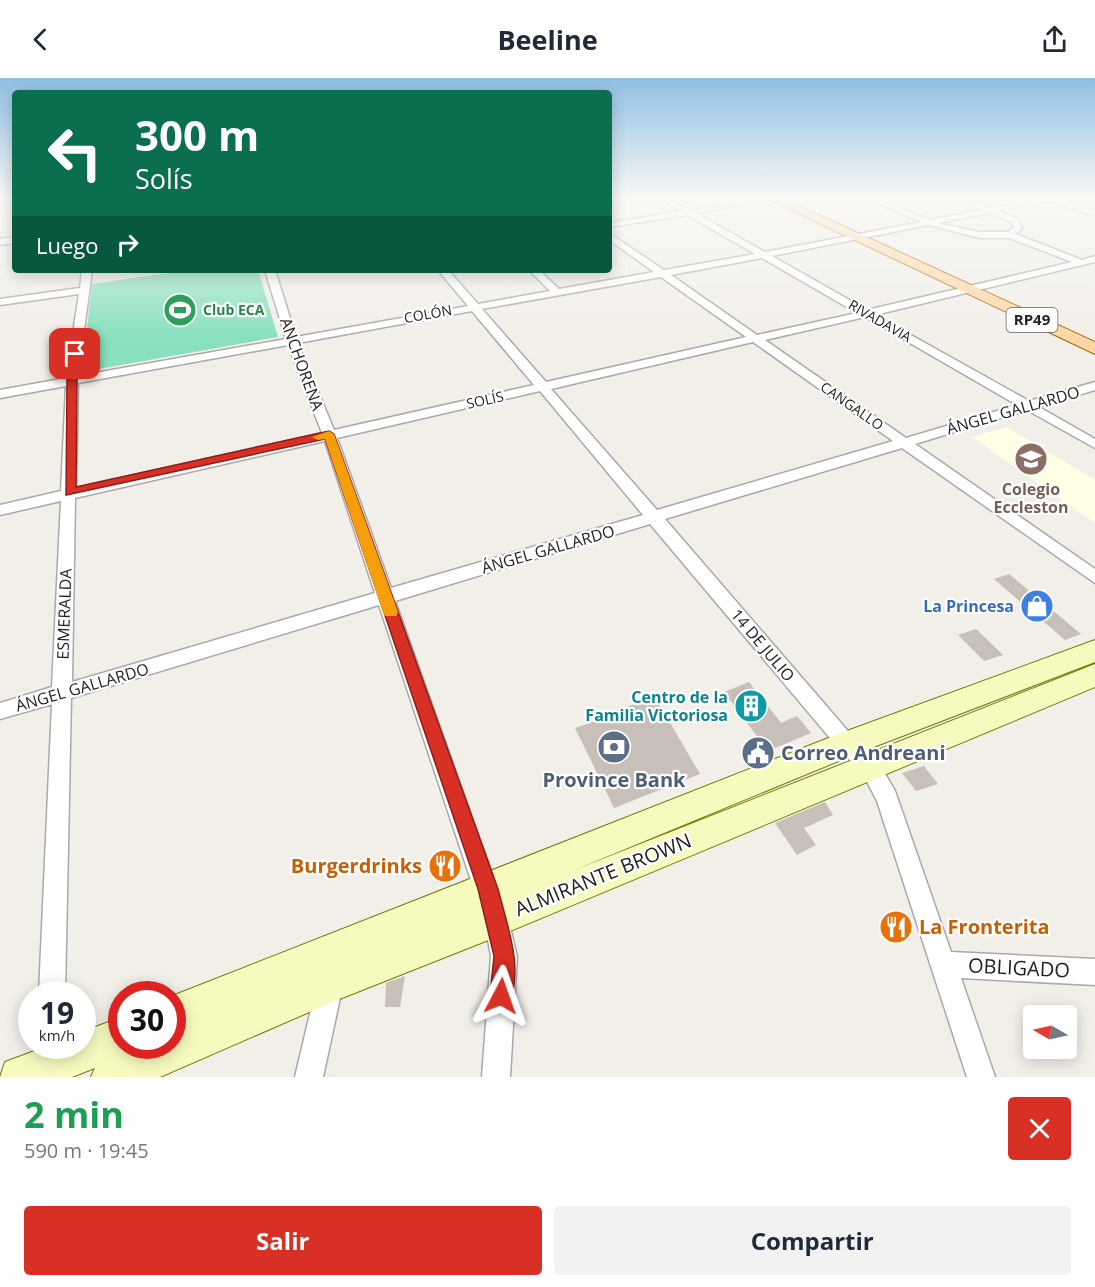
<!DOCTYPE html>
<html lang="es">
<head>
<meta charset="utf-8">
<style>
  :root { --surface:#fff; --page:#f2f2f3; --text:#1f2937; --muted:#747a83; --accent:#d93025 }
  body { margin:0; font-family:"Open Sans",sans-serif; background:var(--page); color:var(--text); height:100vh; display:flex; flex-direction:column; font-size:22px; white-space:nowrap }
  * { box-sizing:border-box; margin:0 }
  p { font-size:20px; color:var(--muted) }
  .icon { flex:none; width:33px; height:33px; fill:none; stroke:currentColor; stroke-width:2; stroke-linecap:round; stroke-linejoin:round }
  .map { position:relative; height:999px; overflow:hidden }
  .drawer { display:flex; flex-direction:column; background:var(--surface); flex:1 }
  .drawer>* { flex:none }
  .guide { position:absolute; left:12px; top:12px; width:600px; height:183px; border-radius:6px; box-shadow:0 3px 15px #0003; background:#0b6e4f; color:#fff; overflow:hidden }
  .needle { width:39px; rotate:279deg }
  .controls { position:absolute; left:1023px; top:927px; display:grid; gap:12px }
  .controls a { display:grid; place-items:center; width:54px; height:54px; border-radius:6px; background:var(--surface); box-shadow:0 3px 15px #0003; font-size:30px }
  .speed { position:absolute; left:18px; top:903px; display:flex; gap:12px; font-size:30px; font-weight:700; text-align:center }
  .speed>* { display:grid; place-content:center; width:78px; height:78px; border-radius:50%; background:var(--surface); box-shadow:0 3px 15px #0003; line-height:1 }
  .speed small { font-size:15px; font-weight:400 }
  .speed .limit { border:9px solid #d22; background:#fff; color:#111 }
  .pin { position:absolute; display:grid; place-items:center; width:51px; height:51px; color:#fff; margin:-26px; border-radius:12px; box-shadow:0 3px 9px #0006 }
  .me { position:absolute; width:66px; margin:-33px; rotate:4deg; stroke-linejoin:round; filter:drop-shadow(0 0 4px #0008) }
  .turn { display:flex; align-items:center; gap:21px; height:126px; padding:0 24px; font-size:27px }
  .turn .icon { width:78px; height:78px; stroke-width:2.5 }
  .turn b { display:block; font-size:42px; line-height:51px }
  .then { display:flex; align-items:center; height:57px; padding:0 24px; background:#0003; gap:12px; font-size:22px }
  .round { display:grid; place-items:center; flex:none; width:63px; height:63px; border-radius:6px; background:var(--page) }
  .headline { display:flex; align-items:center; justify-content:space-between; height:102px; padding:0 24px }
  h1 { font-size:36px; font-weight:700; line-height:45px; color:#1e9e55 }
  .action { display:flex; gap:12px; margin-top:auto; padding:12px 24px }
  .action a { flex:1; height:69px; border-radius:6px; background:var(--accent); color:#fff; font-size:24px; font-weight:700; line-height:69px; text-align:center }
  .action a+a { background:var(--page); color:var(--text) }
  header { display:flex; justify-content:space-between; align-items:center; height:78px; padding:0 24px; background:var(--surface); font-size:27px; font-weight:700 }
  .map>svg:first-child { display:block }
  .education { fill:#ffffe5 }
  .pitch { fill:#88e0be }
  .building { fill:#c7bfb8 }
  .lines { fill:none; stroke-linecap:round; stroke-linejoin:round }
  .street-casing { stroke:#a9a9a9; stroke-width:3 }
  .secondary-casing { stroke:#707d05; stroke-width:2 }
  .primary-casing { stroke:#a06b00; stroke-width:2 }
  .street { fill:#fff; fill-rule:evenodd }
  .secondary { fill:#f7fabf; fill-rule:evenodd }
  .primary { fill:#fcd6a4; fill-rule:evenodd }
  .route { fill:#d93025; stroke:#8d1f18; stroke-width:1.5 }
  .slow { fill:#f59e0b }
  .labels { text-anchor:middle; stroke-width:4.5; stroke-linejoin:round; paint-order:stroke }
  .far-leisure-label { font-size:14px; font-weight:bold; fill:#27864d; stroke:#fff; text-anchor:start }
  .far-street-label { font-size:14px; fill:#222; stroke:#fff }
  .shield { fill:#fff; stroke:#646464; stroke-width:1.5 }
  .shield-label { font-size:15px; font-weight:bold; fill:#222 }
  .street-label { font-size:16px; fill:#222; stroke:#fff }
  .education-label { font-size:16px; font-weight:bold; fill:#785e54; stroke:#fff }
  .shop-label { font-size:16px; font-weight:bold; fill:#366cbe; stroke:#fff; text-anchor:end }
  .culture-label { font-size:16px; font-weight:bold; fill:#0d838f; stroke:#fff; text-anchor:end }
  .near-service-label { font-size:20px; font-weight:bold; fill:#4e5e75; stroke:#fff; text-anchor:start }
  .near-food-label { font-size:20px; font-weight:bold; fill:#c56008; stroke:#fff; text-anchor:end }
  .near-street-label { font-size:20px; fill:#222; stroke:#fff }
</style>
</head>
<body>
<header><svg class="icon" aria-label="back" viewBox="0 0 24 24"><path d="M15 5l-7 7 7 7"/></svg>Beeline<svg class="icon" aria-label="share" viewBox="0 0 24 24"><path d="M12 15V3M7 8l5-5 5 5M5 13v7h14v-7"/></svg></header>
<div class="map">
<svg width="1095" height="999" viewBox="0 0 1095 999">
  <rect width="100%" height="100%" fill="#f2efe9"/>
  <!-- education -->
  <path class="education" d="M 1007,349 L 1095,402 L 1095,445 L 972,359 Z"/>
  <!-- pitch -->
  <path class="pitch" d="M 189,192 L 258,192 L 278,259 L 82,294 L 92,206 Z"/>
  <!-- building -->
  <g class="building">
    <path d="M 1009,496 L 1081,556 L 1065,562 L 994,501 Z"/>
    <path d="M 976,551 L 1003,577 L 984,583 L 958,557 Z"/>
    <path d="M 749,604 L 781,645 L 797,638 L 811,655 L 768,673 L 724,614 Z"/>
    <path d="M 655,619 L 700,696 L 614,730 L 575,650 L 625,633 L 623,630 Z"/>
    <path d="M 924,688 L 938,706 L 916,713 L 902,695 Z"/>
    <path d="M 825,724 L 833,737 L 804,750 L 816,767 L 797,777 L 775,745 Z"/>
    <path d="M 405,898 L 400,929 L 385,929 L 386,905 Z"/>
  </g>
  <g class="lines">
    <!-- street casing -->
    <g class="street-casing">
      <g id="street">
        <path d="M 661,121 C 673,121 680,131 691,131 C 715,133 748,121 775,121 L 696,135 L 765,174 L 921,144 L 867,121 L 877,121 L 930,142 L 981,132 L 957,121 L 967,121 L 991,130 L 1039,121 L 1058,121 L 1095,133 L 1095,138 L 1050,123 L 998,133 L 1018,141 L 1022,150 L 1016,156 L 1082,182 L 1095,178 L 1095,184 L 875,237 L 1029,323 L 1095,304 L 1095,312 L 1039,329 L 1095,361 L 1095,370 L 1027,332 L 915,366 L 1095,491 L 1095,505 L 902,370 L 665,441 L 854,660 L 876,680 L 895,713 L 951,874 L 1095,881 L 1095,907 L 961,900 L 995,999 L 967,999 L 877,723 L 862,694 L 840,672 L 650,446 L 395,523 L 508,841 L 517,878 L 510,999 L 482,999 L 491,878 L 484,841 L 379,527 L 71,620 L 65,916 L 39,916 L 52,626 L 0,641 L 0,625 L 52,609 L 61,423 L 0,437 L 0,427 L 61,413 L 66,308 L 0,320 L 0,312 L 66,300 L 79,216 L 0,227 L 0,221 L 80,210 L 82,192 L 92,192 L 78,298 L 286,261 L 265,192 L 275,192 L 296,259 L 468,228 L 438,192 L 448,192 L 478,226 L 550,213 L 529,192 L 539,192 L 559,211 L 654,194 L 609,162 L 609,155 L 664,192 L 755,176 L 687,137 L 609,149 L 609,145 L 681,133 ZM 989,135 L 1012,144 L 1014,149 L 1008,154 L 980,154 L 938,145 ZM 929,147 L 980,160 L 1009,160 L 1072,184 L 867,232 L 772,178 ZM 762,180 L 857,235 L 757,257 L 671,197 ZM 661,199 L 746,259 L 546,304 L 482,231 ZM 472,233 L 534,307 L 334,352 L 298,265 ZM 865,239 L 1017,327 L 906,360 L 765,262 ZM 753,264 L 893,363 L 657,432 L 551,311 ZM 288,267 L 322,355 L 76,410 L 78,305 ZM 540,313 L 643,437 L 391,510 L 337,360 ZM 325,363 L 375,515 L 72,604 L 75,420 Z"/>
        <path d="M 15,159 L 15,165 L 0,167 L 0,161 Z"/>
        <path d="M 330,893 L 339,897 L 343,906 L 323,999 L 295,999 L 317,906 L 321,897 Z"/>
      </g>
    </g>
    <!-- secondary casing -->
    <g class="secondary-casing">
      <path id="secondary" d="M 1095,562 L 1095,584 L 858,675 L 572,793 L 1095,586 L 1095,609 L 496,859 L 337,922 L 160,999 L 91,999 L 95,990 L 72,999 L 0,999 L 5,984 L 48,968 L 82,968 L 82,954 L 122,939 L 122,968 L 172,968 L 172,918 L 836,657 Z"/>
    </g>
    <!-- primary casing -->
    <g class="primary-casing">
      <path id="primary" d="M 768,121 L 784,121 L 1095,264 L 1095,276 Z"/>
    </g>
    <!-- street -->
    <use href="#street" class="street"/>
    <!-- secondary -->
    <use href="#secondary" class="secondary"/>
    <!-- primary -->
    <use href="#primary" class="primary"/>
  </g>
  <!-- sky -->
  <linearGradient id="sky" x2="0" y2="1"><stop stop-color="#8fc0e4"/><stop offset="0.46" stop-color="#f9f8f5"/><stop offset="1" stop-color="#f9f8f5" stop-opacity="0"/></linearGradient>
  <rect width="1095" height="261" fill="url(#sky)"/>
  <!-- route -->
  <path class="route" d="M 75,273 L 80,276 L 77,302 L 76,409 L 329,353 L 334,356 L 498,811 C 507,847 524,890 509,926 L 501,929 L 494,926 L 490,918 L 494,878 L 478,811 L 325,361 L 66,417 L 67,302 L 70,276 Z"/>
  <!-- slow -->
  <path class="slow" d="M 329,353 L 334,356 L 398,534 L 396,538 L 385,538 L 383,534 L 325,361 L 318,362 L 312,359 Z"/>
  <!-- icons -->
  <defs>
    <g id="stadium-disc" transform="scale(1.725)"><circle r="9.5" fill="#2e9e5b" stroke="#fff"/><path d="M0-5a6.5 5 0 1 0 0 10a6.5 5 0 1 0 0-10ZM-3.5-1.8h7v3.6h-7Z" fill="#fff"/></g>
    <g id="school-disc" transform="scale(1.725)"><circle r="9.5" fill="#8d6e63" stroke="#fff"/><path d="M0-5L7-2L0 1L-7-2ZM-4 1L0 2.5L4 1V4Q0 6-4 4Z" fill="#fff"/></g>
    <g id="shop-disc" transform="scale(1.725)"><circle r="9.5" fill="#3f7fe0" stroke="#fff"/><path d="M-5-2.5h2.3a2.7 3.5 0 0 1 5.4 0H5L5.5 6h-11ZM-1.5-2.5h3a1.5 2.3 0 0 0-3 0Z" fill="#fff"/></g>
    <g id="building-disc" transform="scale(1.725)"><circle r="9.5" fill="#0f9aa8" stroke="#fff"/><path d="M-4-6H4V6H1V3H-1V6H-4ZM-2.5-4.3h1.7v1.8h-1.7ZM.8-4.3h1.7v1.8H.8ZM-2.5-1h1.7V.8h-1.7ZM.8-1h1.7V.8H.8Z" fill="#fff"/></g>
    <g id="bank-disc" transform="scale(1.725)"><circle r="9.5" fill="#5c6f8a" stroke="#fff"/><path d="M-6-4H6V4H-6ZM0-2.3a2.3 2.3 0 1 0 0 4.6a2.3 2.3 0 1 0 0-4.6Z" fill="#fff"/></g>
    <g id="civic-disc" transform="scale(1.725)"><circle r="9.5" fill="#5c6f8a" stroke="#fff"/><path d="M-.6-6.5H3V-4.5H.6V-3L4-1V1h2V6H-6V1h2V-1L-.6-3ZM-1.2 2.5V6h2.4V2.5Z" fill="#fff"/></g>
    <g id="restaurant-disc" transform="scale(1.725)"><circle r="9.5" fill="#e8710a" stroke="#fff"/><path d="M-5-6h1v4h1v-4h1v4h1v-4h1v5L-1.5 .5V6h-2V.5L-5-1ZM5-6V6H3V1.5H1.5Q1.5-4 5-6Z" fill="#fff"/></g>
  </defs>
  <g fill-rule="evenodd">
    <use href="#stadium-disc" x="180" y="232"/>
    <use href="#school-disc" x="1031" y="381"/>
    <use href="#shop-disc" x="1037" y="528"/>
    <use href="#building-disc" x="751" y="628"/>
    <use href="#bank-disc" x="614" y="669"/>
    <use href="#civic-disc" x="758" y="675"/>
    <use href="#restaurant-disc" x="445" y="788"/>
    <use href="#restaurant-disc" x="896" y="849"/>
  </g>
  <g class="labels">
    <!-- far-leisure labels -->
    <g class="far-leisure-label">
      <text x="203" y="237">Club ECA</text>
    </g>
    <!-- far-street labels -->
    <g class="far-street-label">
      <text transform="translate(428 236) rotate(-10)" y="5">COLÓN</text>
      <text transform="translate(880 243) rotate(30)" y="5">RIVADAVIA</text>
      <text transform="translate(485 322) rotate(-13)" y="5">SOLÍS</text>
      <text transform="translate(852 328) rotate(35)" y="5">CANGALLO</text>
    </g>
    <!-- shield labels -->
    <rect class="shield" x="1006.5" y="230" width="51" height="24" rx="4.5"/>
    <g class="shield-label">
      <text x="1032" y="247">RP49</text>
    </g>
    <!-- street labels -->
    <g class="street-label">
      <text transform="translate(302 286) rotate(70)" y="6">ANCHORENA</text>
      <text transform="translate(1013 332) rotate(-16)" y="6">ÁNGEL GALLARDO</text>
      <text transform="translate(548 471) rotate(-16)" y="6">ÁNGEL GALLARDO</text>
      <text transform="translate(64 536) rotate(-88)" y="6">ESMERALDA</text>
      <text transform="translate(763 567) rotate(50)" y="6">14 DE JULIO</text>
      <text transform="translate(82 609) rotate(-16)" y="6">ÁNGEL GALLARDO</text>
    </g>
    <!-- education labels -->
    <g class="education-label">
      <text x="1031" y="417">Colegio<tspan x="1031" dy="18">Eccleston</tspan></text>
    </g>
    <!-- shop labels -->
    <g class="shop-label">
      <text x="1014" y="534">La Princesa</text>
    </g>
    <!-- culture labels -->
    <g class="culture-label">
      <text x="728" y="625">Centro de la<tspan x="728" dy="18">Familia Victoriosa</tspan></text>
    </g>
    <!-- near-service labels -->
    <g class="near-service-label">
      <text x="781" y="682">Correo Andreani</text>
      <text x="614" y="709" text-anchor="middle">Province Bank</text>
    </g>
    <!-- near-food labels -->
    <g class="near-food-label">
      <text x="422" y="795">Burgerdrinks</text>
      <text x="919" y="856" text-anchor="start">La Fronterita</text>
    </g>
    <!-- near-street labels -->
    <g class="near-street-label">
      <text transform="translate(603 797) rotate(-22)" y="7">ALMIRANTE BROWN</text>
      <text transform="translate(1019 890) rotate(3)" y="7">OBLIGADO</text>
    </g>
  </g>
</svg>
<div class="controls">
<a><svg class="needle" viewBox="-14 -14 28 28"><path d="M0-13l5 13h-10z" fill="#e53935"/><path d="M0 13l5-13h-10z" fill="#747a83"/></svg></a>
</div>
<div class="speed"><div>19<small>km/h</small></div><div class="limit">30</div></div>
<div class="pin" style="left:75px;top:276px;background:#d93025"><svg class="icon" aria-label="arrive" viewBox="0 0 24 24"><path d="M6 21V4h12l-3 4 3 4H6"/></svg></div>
<svg class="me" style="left:501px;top:918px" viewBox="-20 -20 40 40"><path d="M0-17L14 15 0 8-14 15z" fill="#d93025" stroke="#fff" stroke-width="4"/></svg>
<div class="guide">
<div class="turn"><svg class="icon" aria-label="left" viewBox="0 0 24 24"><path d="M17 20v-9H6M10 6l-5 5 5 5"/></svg><div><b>300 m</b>Solís</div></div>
<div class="then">Luego<svg class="icon" aria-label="right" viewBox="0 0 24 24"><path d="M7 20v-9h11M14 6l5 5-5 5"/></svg></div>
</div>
</div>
<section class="drawer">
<div class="headline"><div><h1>2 min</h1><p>590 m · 19:45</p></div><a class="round" style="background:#d93025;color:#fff"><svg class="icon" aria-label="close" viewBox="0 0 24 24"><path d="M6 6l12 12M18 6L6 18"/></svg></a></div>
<div class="action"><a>Salir</a><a>Compartir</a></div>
</section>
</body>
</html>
